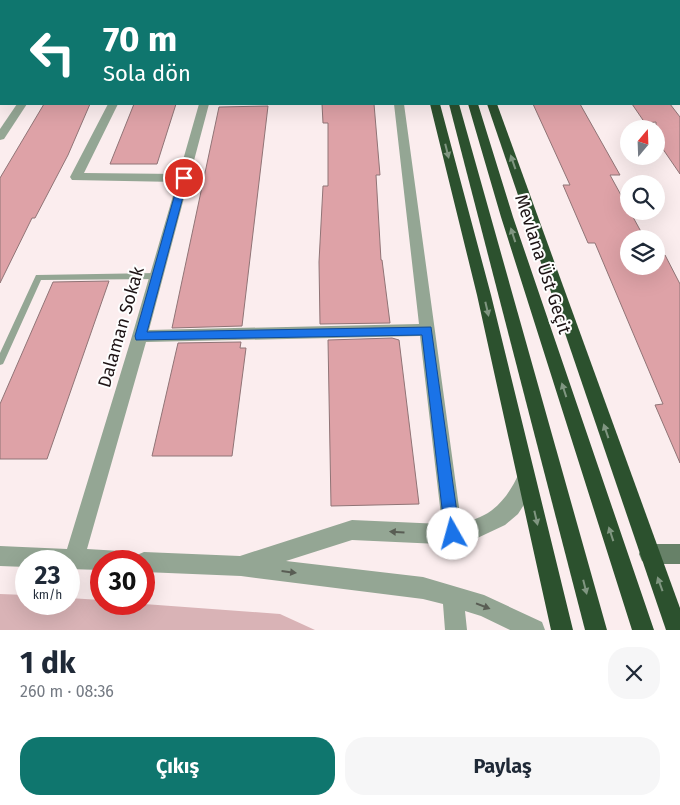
<!DOCTYPE html>
<html lang="tr">
<head>
<meta charset="utf-8">
<style>
  :root { --surface:#fff; --page:#f6f6f7; --text:#1f2937; --muted:#747a83; --accent:#0f766e }
  body { margin:0; font-family:"Fira Sans",sans-serif; background:var(--page); color:var(--text); height:100vh; display:flex; flex-direction:column; font-size:19px; white-space:nowrap }
  * { box-sizing:border-box; margin:0 }
  p { font-size:16px; color:var(--muted) }
  .icon { flex:none; width:28px; height:28px; fill:none; stroke:currentColor; stroke-width:2; stroke-linecap:round; stroke-linejoin:round }
  .map { position:relative; height:630px; overflow:hidden }
  .panel { display:flex; flex-direction:column; background:var(--surface); flex:1 }
  .panel>* { flex:none }
  .hud { position:absolute; left:0px; top:0px; width:680px; height:105px; box-shadow:0 5px 20px #0002; background:#0f766e; color:#fff; overflow:hidden }
  .needle { width:32px; rotate:19deg }
  .tools { position:absolute; left:620px; top:120px; display:grid; gap:10px }
  .tools a { display:grid; place-items:center; width:45px; height:45px; border-radius:50%; background:var(--surface); box-shadow:0 5px 20px #0002; font-size:25px }
  .speed { position:absolute; left:15px; top:550px; display:flex; gap:10px; font-size:25px; font-weight:700; text-align:center }
  .speed>* { display:grid; place-content:center; width:65px; height:65px; border-radius:50%; background:var(--surface); box-shadow:0 5px 20px #0002; line-height:1 }
  .speed small { font-size:12px; font-weight:400 }
  .speed .limit { border:8px solid #d22; background:#fff; color:#111 }
  .pin { position:absolute; display:grid; place-items:center; width:42px; height:42px; color:#fff; margin:-21px; border:2px solid #fff; border-radius:50%; box-shadow:0 1px 5px #0007 }
  .me { position:absolute; width:55px; margin:-28px; rotate:353deg; stroke-linejoin:round; filter:drop-shadow(0 0 4px #0008) }
  .turn { display:flex; align-items:center; gap:18px; height:105px; padding:0 20px; font-size:22px }
  .turn .icon { width:65px; height:65px; stroke-width:2.5 }
  .turn b { display:block; font-size:35px; line-height:42px }
  .round { display:grid; place-items:center; flex:none; width:52px; height:52px; border-radius:20px; background:var(--page) }
  .headline { display:flex; align-items:center; justify-content:space-between; height:85px; padding:0 20px }
  h1 { font-size:30px; font-weight:700; line-height:38px }
  .cta { display:flex; gap:10px; margin-top:auto; padding:10px 20px }
  .cta a { flex:1; height:58px; border-radius:20px; background:var(--accent); color:#fff; font-size:20px; font-weight:700; line-height:58px; text-align:center }
  .cta a+a { background:var(--page); color:var(--text) }
  .map>svg:first-child { display:block }
  .green { fill:#d9b3b6 }
  .building { fill:#dea2a7; stroke:#907476 }
  .lines { fill:none; stroke-linecap:round; stroke-linejoin:round }
  .lane { fill:#94a694; fill-rule:evenodd }
  .street { fill:#94a694; fill-rule:evenodd }
  .secondary { fill:#678168; fill-rule:evenodd }
  .highway { fill:#2c512e; fill-rule:evenodd }
  .oneway { fill:#809681 }
  .oneway2 { fill:#595d54 }
  .route { fill:#1a73e8; stroke:#114b97 }
  .labels { text-anchor:middle; stroke-width:4; stroke-linejoin:round; paint-order:stroke }
  .street-label { font-size:18px; fill:#1e1415; stroke:#fefefe }
</style>
</head>
<body>
<div class="map">
<svg width="680" height="630" viewBox="0 0 680 630">
  <rect width="100%" height="100%" fill="#fbedee"/>
  <!-- green -->
  <path class="green" d="M 0,594 L 26,595 L 26,604 L 69,604 L 69,598 L 101,600 L 101,604 L 144,604 L 280,614 L 315,630 L 0,630 Z"/>
  <!-- building -->
  <g class="building">
    <path d="M 44,104 L 90,104 L 68,155 L 35,218 L 32,218 L 0,283 L 0,178 Z"/>
    <path d="M 134,104 L 176,104 L 157,164 L 110,164 Z"/>
    <path d="M 322,104 L 374,104 L 380,175 L 376,175 L 381,260 L 382,260 L 390,323 L 320,324 L 319,262 L 323,186 L 328,186 L 328,123 L 323,123 Z"/>
    <path d="M 533,104 L 580,104 L 620,175 L 610,175 L 645,239 L 629,239 L 629,266 L 656,266 L 656,255 L 665,255 L 680,284 L 680,463 L 655,405 L 663,404 L 595,243 L 588,243 L 563,185 L 570,185 Z"/>
    <path d="M 632,104 L 670,104 L 680,117 L 680,174 L 656,139 L 656,122 L 645,123 Z"/>
    <path d="M 268,106 L 242,326 L 172,328 L 219,107 Z"/>
    <path d="M 109,281 L 47,459 L 0,459 L 0,404 L 53,282 Z"/>
    <path d="M 392,338 L 399,340 L 419,504 L 331,506 L 328,340 Z"/>
    <path d="M 241,342 L 240,348 L 246,348 L 232,456 L 152,456 L 178,343 Z"/>
  </g>
  <g class="lines">
    <!-- lane -->
    <path class="lane" d="M 157,273 L 161,276 L 157,279 L 41,280 L 4,362 L 3,364 L 0,365 L 0,353 L 36,275 Z"/>
    <!-- street -->
    <g class="street">
      <rect x="376" y="0" width="8" height="1"/>
      <rect x="679" y="61" width="1" height="6"/>
      <rect x="0" y="76" width="1" height="6"/>
      <path d="M 17,104 L 27,104 L 4,139 L 0,140 L 0,129 Z"/>
      <path d="M 108,104 L 118,104 L 84,173 L 179,174 L 199,104 L 209,104 L 149,330 L 419,324 L 394,104 L 404,104 L 461,522 C 491,519 508,498 519,473 L 526,470 L 533,473 L 535,479 L 527,500 L 518,514 L 505,525 L 471,541 L 439,544 L 352,540 L 286,561 L 423,577 L 484,595 L 542,622 L 545,630 L 510,630 L 481,616 L 465,611 L 467,630 L 445,630 L 443,604 L 423,599 L 241,576 L 144,572 L 144,561 L 134,561 L 137,555 L 144,552 L 240,556 L 352,520 L 442,524 L 420,336 L 146,342 L 87,549 L 120,551 L 127,554 L 130,561 L 101,561 L 101,570 L 69,569 L 69,561 L 26,561 L 26,567 L 0,566 L 0,546 L 67,549 L 132,336 L 177,182 L 72,180 L 70,177 Z"/>
    </g>
    <!-- secondary -->
    <g class="secondary">
      <rect x="679" y="75" width="1" height="7"/>
      <path d="M 649,544 L 680,544 L 680,564 L 649,564 L 642,561 L 639,554 L 642,547 Z"/>
    </g>
    <!-- highway -->
    <g class="highway">
      <rect x="406" y="0" width="8" height="1"/>
      <path d="M 432,0 L 440,0 L 441,1 L 431,1 Z"/>
      <rect x="451" y="0" width="8" height="1"/>
      <path d="M 430,104 L 440,104 L 491,295 L 573,630 L 551,630 L 477,295 Z"/>
      <path d="M 449,104 L 459,104 L 607,630 L 585,630 Z"/>
      <path d="M 468,104 L 478,104 L 513,217 L 654,630 L 632,630 L 501,217 Z"/>
      <path d="M 487,104 L 497,104 L 680,608 L 680,630 L 666,630 Z"/>
    </g>
  </g>
  <!-- one-way arrows -->
  <defs><path id="oneway-solid" d="M-6-.8H1V-3.2L6.5 0L1 3.2V.8H-6Z" transform="scale(1.25)"/></defs>
  <g class="oneway">
    <use href="#oneway-solid" transform="translate(447 151) rotate(76)"/>
    <use href="#oneway-solid" transform="translate(513 162) rotate(-109)"/>
    <use href="#oneway-solid" transform="translate(513 235) rotate(-108)"/>
    <use href="#oneway-solid" transform="translate(487 309) rotate(77)"/>
    <use href="#oneway-solid" transform="translate(564 390) rotate(-108)"/>
    <use href="#oneway-solid" transform="translate(606 431) rotate(-109)"/>
    <use href="#oneway-solid" transform="translate(536 518) rotate(77)"/>
    <use href="#oneway-solid" transform="translate(611 534) rotate(-108)"/>
    <use href="#oneway-solid" transform="translate(660 584) rotate(-110)"/>
    <use href="#oneway-solid" transform="translate(585 587) rotate(76)"/>
  </g>
  <g class="oneway2">
    <use href="#oneway-solid" transform="translate(397 532) rotate(-177)"/>
    <use href="#oneway-solid" transform="translate(289 572) rotate(7)"/>
    <use href="#oneway-solid" transform="translate(483 606) rotate(21)"/>
  </g>
  <!-- route -->
  <path class="route" d="M 180,176 L 184,176 L 188,178 L 147,332 L 431,327 L 460,534 L 458,539 L 453,542 L 447,539 L 445,534 L 422,335 L 136,340 L 135,336 Z"/>
  <g class="labels">
    <!-- street labels -->
    <g class="street-label">
      <text transform="translate(543 264) rotate(72)" y="6">Mevlana Üst Geçit</text>
      <text transform="translate(121 327) rotate(-74)" y="6">Dalaman Sokak</text>
    </g>
  </g>
</svg>
<div class="tools">
<a><svg class="needle" viewBox="-14 -14 28 28"><path d="M0-13l5 13h-10z" fill="#e53935"/><path d="M0 13l5-13h-10z" fill="#747a83"/></svg></a>
<a><svg class="icon" aria-label="search" viewBox="0 0 24 24"><circle cx="10" cy="10" r="6"/><path d="M15 15l6 6"/></svg></a>
<a><svg class="icon" aria-label="layers" viewBox="0 0 24 24"><path d="M12 4l9 5-9 5-9-5zM3 14l9 5 9-5"/></svg></a>
</div>
<div class="speed"><div>23<small>km/h</small></div><div class="limit">30</div></div>
<div class="pin" style="left:184px;top:178px;background:#d93025"><svg class="icon" aria-label="arrive" viewBox="0 0 24 24"><path d="M6 21V4h12l-3 4 3 4H6"/></svg></div>
<svg class="me" style="left:453px;top:534px" viewBox="-20 -20 40 40"><circle r="19" fill="#fff"/><path d="M0-13L10 11 0 6-10 11z" fill="#1a73e8"/></svg>
<div class="hud">
<div class="turn"><svg class="icon" aria-label="left" viewBox="0 0 24 24"><path d="M17 20v-9H6M10 6l-5 5 5 5"/></svg><div><b>70 m</b>Sola dön</div></div>
</div>
</div>
<section class="panel">
<div class="headline"><div><h1>1 dk</h1><p>260 m · 08:36</p></div><a class="round"><svg class="icon" aria-label="close" viewBox="0 0 24 24"><path d="M6 6l12 12M18 6L6 18"/></svg></a></div>
<div class="cta"><a>Çıkış</a><a>Paylaş</a></div>
</section>
</body>
</html>
